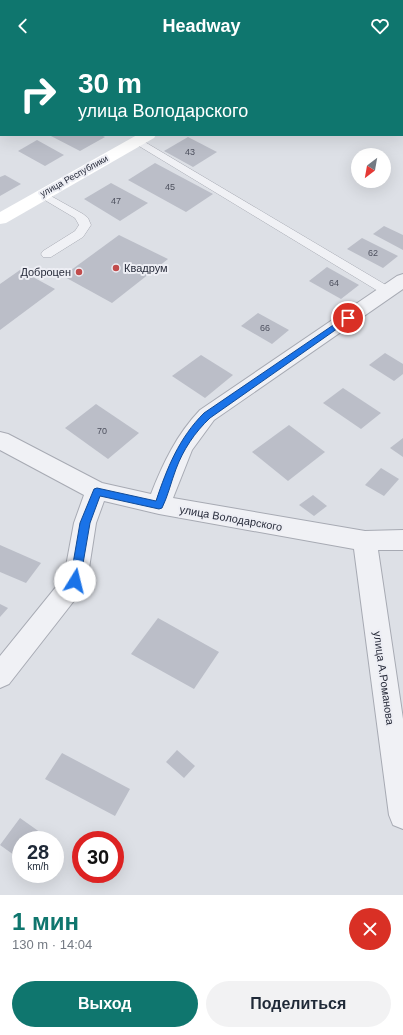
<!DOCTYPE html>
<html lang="ru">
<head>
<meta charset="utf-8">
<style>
  :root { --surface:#fff; --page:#f2f2f3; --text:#1f2937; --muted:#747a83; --accent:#0f766e }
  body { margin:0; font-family:Helvetica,sans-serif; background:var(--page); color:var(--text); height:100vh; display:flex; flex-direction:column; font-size:15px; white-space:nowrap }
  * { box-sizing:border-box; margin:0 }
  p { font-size:13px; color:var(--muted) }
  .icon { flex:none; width:22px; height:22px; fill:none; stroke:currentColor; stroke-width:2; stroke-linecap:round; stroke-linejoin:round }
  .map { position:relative; height:843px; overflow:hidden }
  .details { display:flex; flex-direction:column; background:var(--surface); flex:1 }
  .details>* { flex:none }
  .banner { position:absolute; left:0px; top:0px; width:403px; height:84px; box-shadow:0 4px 16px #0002; background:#0f766e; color:#fff; overflow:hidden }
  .needle { width:26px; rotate:211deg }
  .controls { position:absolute; left:351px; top:96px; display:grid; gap:8px }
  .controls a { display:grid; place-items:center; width:40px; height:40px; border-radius:50%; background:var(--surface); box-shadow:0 4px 16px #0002; font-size:20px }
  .speed { position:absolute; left:12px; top:779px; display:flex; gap:8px; font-size:20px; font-weight:700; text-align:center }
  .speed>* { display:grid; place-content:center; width:52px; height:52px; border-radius:50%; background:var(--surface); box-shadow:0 4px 16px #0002; line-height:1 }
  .speed small { font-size:10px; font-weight:400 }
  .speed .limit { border:6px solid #d22; background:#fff; color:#111 }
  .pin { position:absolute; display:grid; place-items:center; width:34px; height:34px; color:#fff; margin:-17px; border:2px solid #fff; border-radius:50%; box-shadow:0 1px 4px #0007 }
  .me { position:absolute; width:44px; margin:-22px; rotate:9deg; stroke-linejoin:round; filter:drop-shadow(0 0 3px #0008) }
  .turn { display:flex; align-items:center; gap:14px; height:84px; padding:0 12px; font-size:18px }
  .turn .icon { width:52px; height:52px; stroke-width:2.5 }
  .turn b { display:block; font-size:28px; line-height:34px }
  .round { display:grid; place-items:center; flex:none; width:42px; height:42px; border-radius:21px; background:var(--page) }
  .overview { display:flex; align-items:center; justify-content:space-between; height:68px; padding:0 12px }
  h1 { font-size:24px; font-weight:800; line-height:30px; color:var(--accent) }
  .cta { display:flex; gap:8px; margin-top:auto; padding:8px 12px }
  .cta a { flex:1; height:46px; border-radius:24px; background:var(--accent); color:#fff; font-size:16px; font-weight:800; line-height:46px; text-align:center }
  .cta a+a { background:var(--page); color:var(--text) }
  header { display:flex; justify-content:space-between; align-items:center; height:52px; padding:0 12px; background:var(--accent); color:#fff; font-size:18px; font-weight:800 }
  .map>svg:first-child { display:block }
  .building { fill:#bbbec8 }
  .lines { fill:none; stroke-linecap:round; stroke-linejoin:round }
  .service-casing { stroke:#a7aab3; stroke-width:1 }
  .minor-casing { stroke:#a7aab3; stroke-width:2 }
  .service { fill:#f0f1f5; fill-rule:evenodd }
  .minor { fill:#f0f1f5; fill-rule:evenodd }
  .secondary { fill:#fff; fill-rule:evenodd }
  .route { fill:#1a73e8; stroke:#114b97 }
  .poi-dot { fill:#c14c4c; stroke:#edeef4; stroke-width:1.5 }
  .labels { text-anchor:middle; stroke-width:4; stroke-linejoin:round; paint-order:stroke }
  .number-label { font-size:9px; fill:#4d505e }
  .far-street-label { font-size:9px; fill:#282c3b; stroke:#edeef4 }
  .poi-label { font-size:11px; fill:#282c3b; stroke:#edeef4; text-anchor:start }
  .street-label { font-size:11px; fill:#282c3b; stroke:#edeef4 }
</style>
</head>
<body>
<header><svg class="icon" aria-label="back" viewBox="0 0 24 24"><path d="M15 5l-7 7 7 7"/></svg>Headway<svg class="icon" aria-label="heart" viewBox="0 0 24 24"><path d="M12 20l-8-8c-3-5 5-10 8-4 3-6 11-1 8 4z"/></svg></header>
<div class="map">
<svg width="403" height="843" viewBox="0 0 403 843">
  <rect width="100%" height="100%" fill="#dde0e6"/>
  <!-- building -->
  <g class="building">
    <path d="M 49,83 L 101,83 L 105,85 L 80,99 Z"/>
    <path d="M 188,85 L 217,100 L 193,115 L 164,99 Z"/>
    <path d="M 37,88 L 64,103 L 45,114 L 18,99 Z"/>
    <path d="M 155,111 L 213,142 L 186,160 L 128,128 Z"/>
    <path d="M 5,123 L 21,132 L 0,144 L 0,125 Z"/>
    <path d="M 111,131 L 148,151 L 120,169 L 84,147 Z"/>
    <path d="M 384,174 L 403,183 L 403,198 L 373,182 Z"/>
    <path d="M 119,183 L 168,207 L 112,251 L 63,224 Z"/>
    <path d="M 362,186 L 398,204 L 383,216 L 347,197 Z"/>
    <path d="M 327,215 L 359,233 L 341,247 L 309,229 Z"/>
    <path d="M 20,218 L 55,237 L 0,278 L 0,232 Z"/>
    <path d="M 258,261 L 289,278 L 272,292 L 241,274 Z"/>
    <path d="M 385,301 L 403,312 L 403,322 L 394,329 L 369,313 Z"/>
    <path d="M 201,303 L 233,323 L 205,346 L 172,324 Z"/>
    <path d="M 343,336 L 381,361 L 361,377 L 323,351 Z"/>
    <path d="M 96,352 L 139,381 L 108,407 L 65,376 Z"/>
    <path d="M 289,373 L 325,400 L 288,429 L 252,400 Z"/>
    <path d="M 403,386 L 403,405 L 390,396 Z"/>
    <path d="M 381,416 L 399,427 L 384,444 L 365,433 Z"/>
    <path d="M 313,443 L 327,454 L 314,464 L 299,453 Z"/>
    <path d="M 0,493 L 41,511 L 26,531 L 0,520 Z"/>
    <path d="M 0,552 L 8,556 L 0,565 Z"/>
    <path d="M 158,566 L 219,600 L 194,637 L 131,602 Z"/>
    <path d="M 177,698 L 195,714 L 184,726 L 166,710 Z"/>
    <path d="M 62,701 L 130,737 L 115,764 L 45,727 Z"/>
    <path d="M 20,766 L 51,788 L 21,788 L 21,808 L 0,793 Z"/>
  </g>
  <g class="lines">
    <!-- service casing -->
    <g class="service-casing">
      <g id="service">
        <path d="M 138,86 L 391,236 L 393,239 L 391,242 L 387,243 L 383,242 L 134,91 L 133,89 Z"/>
        <path d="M 42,139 L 83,162 L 88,166 L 91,173 L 83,185 L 51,205 L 43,205 L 41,202 L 43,199 L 75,179 L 79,173 L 75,166 L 38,144 L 36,142 L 38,140 Z"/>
      </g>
    </g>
    <!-- minor casing -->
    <g class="minor-casing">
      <g id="minor">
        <path d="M 387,0 L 403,0 L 402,4 L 402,1 Z"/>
        <path d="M 403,222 L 403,237 L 214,368 L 192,398 L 173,446 L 365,479 L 403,478 L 403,498 L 378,498 L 403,667 L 403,777 L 393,773 L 389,763 L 354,497 L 159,462 L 104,449 L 96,471 L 87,529 L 84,536 L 9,632 L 0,636 L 0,604 L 64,525 L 74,471 L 84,443 L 0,398 L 0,380 L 8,382 L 102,431 L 151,442 C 163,411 177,382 200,358 L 397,224 Z"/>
      </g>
    </g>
    <!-- service -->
    <use href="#service" class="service"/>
    <!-- minor -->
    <use href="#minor" class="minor"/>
    <!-- secondary -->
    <path class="secondary" d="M 137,83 L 156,83 L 154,86 L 6,171 L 0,172 L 0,160 Z"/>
  </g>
  <!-- route -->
  <path class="route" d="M 348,263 L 351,264 L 351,267 L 210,366 C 195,380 183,398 176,417 C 171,430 168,444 162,456 L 159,457 L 100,444 L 90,471 L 80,529 L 79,532 L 75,533 L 72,532 L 70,529 L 80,471 L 94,437 L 97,436 L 156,449 C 167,416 179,386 204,361 Z"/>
  <!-- markers -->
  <g class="poi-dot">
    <circle cx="116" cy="216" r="4"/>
    <circle cx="79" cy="220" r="4"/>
  </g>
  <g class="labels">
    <!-- number labels -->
    <g class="number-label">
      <text x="190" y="103">43</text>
      <text x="170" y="138">45</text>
      <text x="116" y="152">47</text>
      <text x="373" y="204">62</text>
      <text x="334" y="234">64</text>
      <text x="265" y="279">66</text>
      <text x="102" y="382">70</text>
    </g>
    <!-- far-street labels -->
    <g class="far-street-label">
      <text transform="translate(74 124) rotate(-29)" y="3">улица Республики</text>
    </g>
    <!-- poi labels -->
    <g class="poi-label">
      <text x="124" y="220">Квадрум</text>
      <text x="71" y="224" text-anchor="end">Доброцен</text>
    </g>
    <!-- street labels -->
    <g class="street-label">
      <text transform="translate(231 466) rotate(10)" y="4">улица Володарского</text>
      <text transform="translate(384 626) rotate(82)" y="4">улица А.Романова</text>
    </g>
  </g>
</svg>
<div class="controls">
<a><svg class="needle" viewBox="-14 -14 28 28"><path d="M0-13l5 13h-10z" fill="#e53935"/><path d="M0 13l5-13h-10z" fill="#747a83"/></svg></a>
</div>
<div class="speed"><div>28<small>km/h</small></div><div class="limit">30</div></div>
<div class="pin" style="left:348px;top:266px;background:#d93025"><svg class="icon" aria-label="arrive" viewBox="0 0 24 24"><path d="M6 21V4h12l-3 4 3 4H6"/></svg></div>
<svg class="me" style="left:75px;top:529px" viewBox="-20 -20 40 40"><circle r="19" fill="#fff"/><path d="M0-13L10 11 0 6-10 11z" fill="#1a73e8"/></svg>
<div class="banner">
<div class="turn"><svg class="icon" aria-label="right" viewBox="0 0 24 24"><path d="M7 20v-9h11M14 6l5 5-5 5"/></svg><div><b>30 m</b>улица Володарского</div></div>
</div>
</div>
<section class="details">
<div class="overview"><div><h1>1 мин</h1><p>130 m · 14:04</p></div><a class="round" style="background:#d93025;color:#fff"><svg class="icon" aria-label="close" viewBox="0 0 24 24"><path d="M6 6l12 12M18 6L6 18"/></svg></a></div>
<div class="cta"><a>Выход</a><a>Поделиться</a></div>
</section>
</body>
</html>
